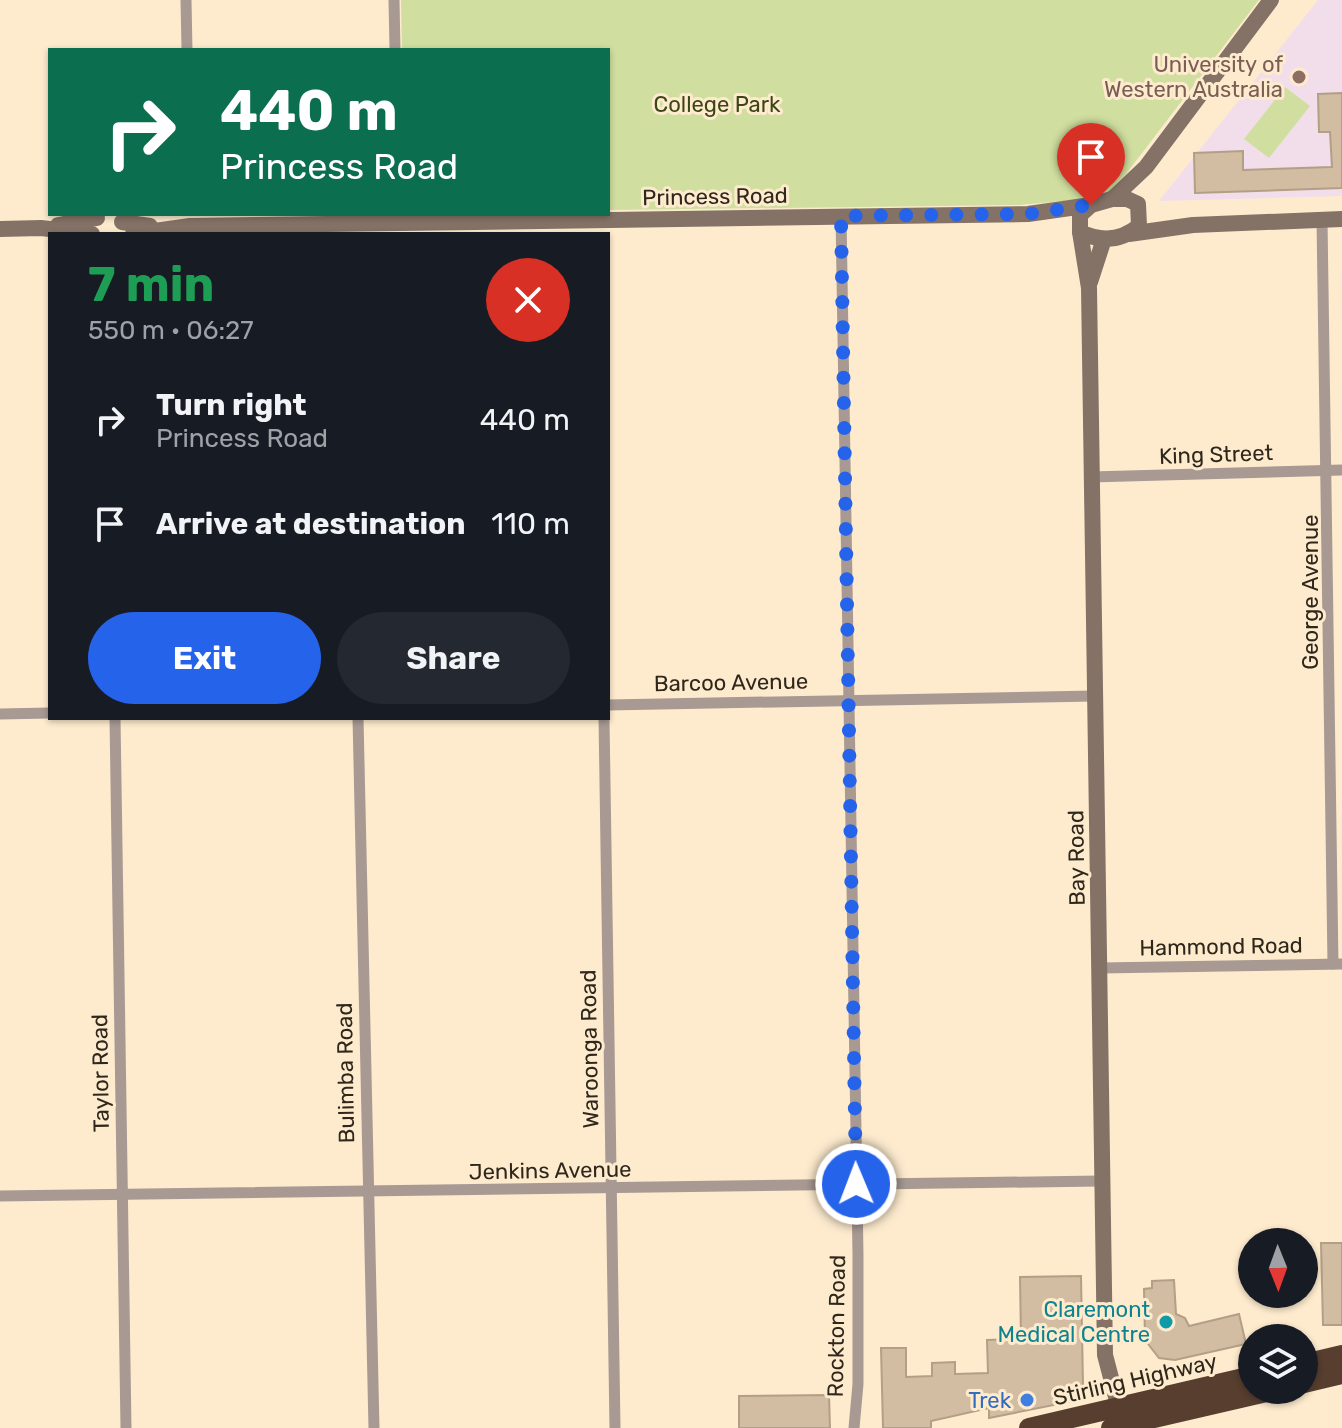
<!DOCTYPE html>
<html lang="en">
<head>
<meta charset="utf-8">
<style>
  :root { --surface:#171b24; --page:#242831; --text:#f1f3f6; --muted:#9ea1a6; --accent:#2563eb }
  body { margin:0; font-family:Rubik,sans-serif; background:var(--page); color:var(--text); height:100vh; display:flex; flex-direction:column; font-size:30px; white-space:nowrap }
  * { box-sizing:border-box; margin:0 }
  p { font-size:26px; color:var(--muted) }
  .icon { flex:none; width:44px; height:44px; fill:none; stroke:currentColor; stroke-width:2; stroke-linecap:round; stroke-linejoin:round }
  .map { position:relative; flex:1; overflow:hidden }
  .panel { position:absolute; left:48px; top:232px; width:562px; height:488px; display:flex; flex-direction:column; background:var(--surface); border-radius:0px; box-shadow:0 2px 6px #0004 }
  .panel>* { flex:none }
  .guide { position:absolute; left:48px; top:48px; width:562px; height:168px; border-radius:0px; box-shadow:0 2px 6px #0004; background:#0b6e4f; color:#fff; overflow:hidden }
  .needle { width:52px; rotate:179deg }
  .controls { position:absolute; left:1238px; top:1228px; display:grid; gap:16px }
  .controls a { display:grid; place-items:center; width:80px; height:80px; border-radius:50%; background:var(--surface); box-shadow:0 2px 6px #0004; font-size:40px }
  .pin { position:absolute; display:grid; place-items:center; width:68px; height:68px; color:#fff; margin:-82px -34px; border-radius:50% 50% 50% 0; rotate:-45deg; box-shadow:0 0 8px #0007 }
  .pin .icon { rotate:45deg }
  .me { position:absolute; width:88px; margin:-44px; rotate:359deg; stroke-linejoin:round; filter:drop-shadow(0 0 6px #0008) }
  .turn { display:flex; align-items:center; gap:28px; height:168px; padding:0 40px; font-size:36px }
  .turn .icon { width:104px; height:104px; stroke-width:2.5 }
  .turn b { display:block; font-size:56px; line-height:68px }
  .round { display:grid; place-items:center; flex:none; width:84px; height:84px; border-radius:42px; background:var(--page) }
  .overview { display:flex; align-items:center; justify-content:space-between; height:136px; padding:0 40px }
  h1 { font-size:48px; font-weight:700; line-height:60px; color:#1e9e55 }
  .cta { display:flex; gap:16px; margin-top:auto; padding:16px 40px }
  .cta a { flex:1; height:92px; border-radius:48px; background:var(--accent); color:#fff; font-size:32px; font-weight:700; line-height:92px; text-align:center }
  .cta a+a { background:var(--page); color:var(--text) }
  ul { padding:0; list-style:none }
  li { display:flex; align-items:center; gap:24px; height:104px; padding:0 40px }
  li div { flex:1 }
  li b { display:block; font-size:30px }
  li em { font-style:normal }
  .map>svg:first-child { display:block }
  .education { fill:#f2ddeb }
  .green { fill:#d0df9f }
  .building { fill:#d2bda3; stroke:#b39f85; stroke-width:2 }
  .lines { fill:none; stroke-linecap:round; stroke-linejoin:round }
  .street { stroke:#a89a93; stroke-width:11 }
  .secondary { stroke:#857267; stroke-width:16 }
  .highway { stroke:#573e2f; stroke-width:20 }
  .route { stroke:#2563eb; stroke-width:14; stroke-dasharray:0 25.2 }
  .education-dot { fill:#8d6e63; stroke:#feebce; stroke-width:3 }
  .culture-dot { fill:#0f9aa8; stroke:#feebce; stroke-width:3 }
  .shop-dot { fill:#3f7fe0; stroke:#feebce; stroke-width:3 }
  .labels { text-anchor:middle; stroke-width:6; stroke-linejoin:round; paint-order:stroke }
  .education-label { font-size:22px; fill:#785e54; stroke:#feebce; text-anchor:end }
  .park-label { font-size:22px; fill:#3c4516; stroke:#feebce }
  .street-label { font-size:22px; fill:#2e271c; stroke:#feebce }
  .culture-label { font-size:22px; fill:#0d838f; stroke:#feebce; text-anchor:end }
  .shop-label { font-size:22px; fill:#366cbe; stroke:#feebce; text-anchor:end }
</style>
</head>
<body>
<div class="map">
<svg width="1342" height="1428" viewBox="0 0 1342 1428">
  <rect width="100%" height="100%" fill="#feebce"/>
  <!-- education -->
  <path class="education" d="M 1318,0 L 1342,0 L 1342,196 L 1159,201 Z"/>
  <!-- green -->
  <g class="green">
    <path d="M 401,0 L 1259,0 L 1126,174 L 1106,194 L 1094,198 L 1020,205 L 608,210 L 608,50 L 402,50 Z"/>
    <path d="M 1285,87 L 1310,106 L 1269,158 L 1244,139 Z"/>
  </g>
  <!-- building -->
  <g class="building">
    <path d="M 1342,93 L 1342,188 L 1195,193 L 1194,153 L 1243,151 L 1243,170 L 1332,167 L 1330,132 L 1319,132 L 1318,94 Z"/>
    <path d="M 1321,1243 L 1342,1243 L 1342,1325 L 1323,1325 Z"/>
    <path d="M 1081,1276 L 1083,1386 L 1079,1386 L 1079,1400 L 989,1418 L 989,1408 L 931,1421 L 931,1428 L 883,1428 L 881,1348 L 906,1348 L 906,1377 L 932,1376 L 932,1363 L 955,1362 L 955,1374 L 988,1373 L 987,1340 L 1021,1339 L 1020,1277 Z"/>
    <path d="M 1174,1280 L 1176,1314 L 1185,1318 L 1189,1326 L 1239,1314 L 1246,1344 L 1175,1360 L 1159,1358 L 1145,1340 L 1144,1289 L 1152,1288 L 1152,1281 Z"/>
    <path d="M 829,1395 L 830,1428 L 739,1428 L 739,1396 Z"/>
  </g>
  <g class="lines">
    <!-- street -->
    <g class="street">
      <path d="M 186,0 L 187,50"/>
      <path d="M 394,0 L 395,50"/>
      <path d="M 841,216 L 858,1255 L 858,1384 L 854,1428"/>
      <path d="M 1322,220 L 1333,964"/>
      <path d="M 1091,477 L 1342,470"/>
      <path d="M 608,705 L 1094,696"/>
      <path d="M 0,714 L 50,713"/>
      <path d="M 115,718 L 126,1428"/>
      <path d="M 358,718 L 374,1428"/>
      <path d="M 604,718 L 615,1428"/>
      <path d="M 1100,968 L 1342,964"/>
      <path d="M 0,1196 L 1100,1181"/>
    </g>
    <!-- secondary -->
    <g class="secondary">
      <path d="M 1112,199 L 1146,167 L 1271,0"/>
      <path d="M 1112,199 L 1127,199 L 1138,204 L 1139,226 C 1121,241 1101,242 1080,232 L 1080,215 L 1091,205 Z"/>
      <path d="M 122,222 L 150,226"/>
      <path d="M 58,225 L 97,218"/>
      <path d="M 0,229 L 41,228 L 92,234"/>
      <path d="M 1080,232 L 1089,288 L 1105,1355 L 1121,1416"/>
      <path d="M 133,234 L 190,226 L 1028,214 L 1091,205"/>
      <path d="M 1129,234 L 1193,225 L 1342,219"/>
      <path d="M 1090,282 L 1104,239"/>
    </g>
    <!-- highway -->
    <g class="highway">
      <path d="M 1304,1364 L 1342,1355"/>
      <path d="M 1304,1383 L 1342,1374"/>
      <path d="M 1029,1428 L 1252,1376"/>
      <path d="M 1111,1428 L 1275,1390"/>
    </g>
  </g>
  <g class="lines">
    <!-- route -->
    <path class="route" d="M 856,1184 L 841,216 L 1028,214 L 1091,205"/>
  </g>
  <!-- markers -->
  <circle class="education-dot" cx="1299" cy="77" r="8"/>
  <circle class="culture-dot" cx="1166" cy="1322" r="8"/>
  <circle class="shop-dot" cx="1027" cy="1400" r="8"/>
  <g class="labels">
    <!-- education labels -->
    <g class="education-label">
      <text x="1283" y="72">University of<tspan x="1283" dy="25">Western Australia</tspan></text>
    </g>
    <!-- park labels -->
    <g class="park-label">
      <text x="717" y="112">College Park</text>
    </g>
    <!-- street labels -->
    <g class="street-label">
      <text transform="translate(715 196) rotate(-1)" y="8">Princess Road</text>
      <text transform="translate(1216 454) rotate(-2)" y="8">King Street</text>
      <text transform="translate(1310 592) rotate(-90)" y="8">George Avenue</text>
      <text transform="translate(731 682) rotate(-1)" y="8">Barcoo Avenue</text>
      <text transform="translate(1076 858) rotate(-91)" y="8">Bay Road</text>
      <text transform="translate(1221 946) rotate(-1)" y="8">Hammond Road</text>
      <text transform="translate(589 1049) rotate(-91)" y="8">Waroonga Road</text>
      <text transform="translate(100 1073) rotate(-91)" y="8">Taylor Road</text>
      <text transform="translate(345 1073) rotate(-91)" y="8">Bulimba Road</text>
      <text transform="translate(550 1170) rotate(-1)" y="8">Jenkins Avenue</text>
      <text transform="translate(836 1326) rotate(-89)" y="8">Rockton Road</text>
      <text transform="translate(1135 1379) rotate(-13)" y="8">Stirling Highway</text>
    </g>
    <!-- culture labels -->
    <g class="culture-label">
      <text x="1150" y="1317">Claremont<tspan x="1150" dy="25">Medical Centre</tspan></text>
    </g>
    <!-- shop labels -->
    <g class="shop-label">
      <text x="1011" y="1408">Trek</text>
    </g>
  </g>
</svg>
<div class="controls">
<a><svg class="needle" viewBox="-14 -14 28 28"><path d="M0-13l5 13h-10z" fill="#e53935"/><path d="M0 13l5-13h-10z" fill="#9ea1a6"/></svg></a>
<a><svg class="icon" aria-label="layers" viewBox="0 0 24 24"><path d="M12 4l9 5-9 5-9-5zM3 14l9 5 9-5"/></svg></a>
</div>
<div class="pin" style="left:1091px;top:205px;background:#d93025"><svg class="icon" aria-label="arrive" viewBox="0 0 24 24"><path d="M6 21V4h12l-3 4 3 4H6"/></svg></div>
<svg class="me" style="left:856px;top:1184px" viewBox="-20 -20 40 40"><circle r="17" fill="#2563eb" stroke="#fff" stroke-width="3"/><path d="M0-11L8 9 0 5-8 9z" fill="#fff"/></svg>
<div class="guide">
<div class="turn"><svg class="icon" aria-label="right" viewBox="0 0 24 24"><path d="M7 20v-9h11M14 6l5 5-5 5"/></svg><div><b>440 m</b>Princess Road</div></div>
</div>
<section class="panel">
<div class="overview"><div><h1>7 min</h1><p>550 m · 06:27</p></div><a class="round" style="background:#d93025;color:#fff"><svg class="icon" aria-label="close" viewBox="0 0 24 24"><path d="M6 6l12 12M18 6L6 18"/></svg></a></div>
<ul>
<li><svg class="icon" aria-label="right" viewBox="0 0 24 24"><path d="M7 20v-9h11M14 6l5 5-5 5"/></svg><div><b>Turn right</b><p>Princess Road</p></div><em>440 m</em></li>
<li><svg class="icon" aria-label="arrive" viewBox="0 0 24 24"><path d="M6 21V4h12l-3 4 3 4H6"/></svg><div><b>Arrive at destination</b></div><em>110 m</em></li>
</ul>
<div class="cta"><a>Exit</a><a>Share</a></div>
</section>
</div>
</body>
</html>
